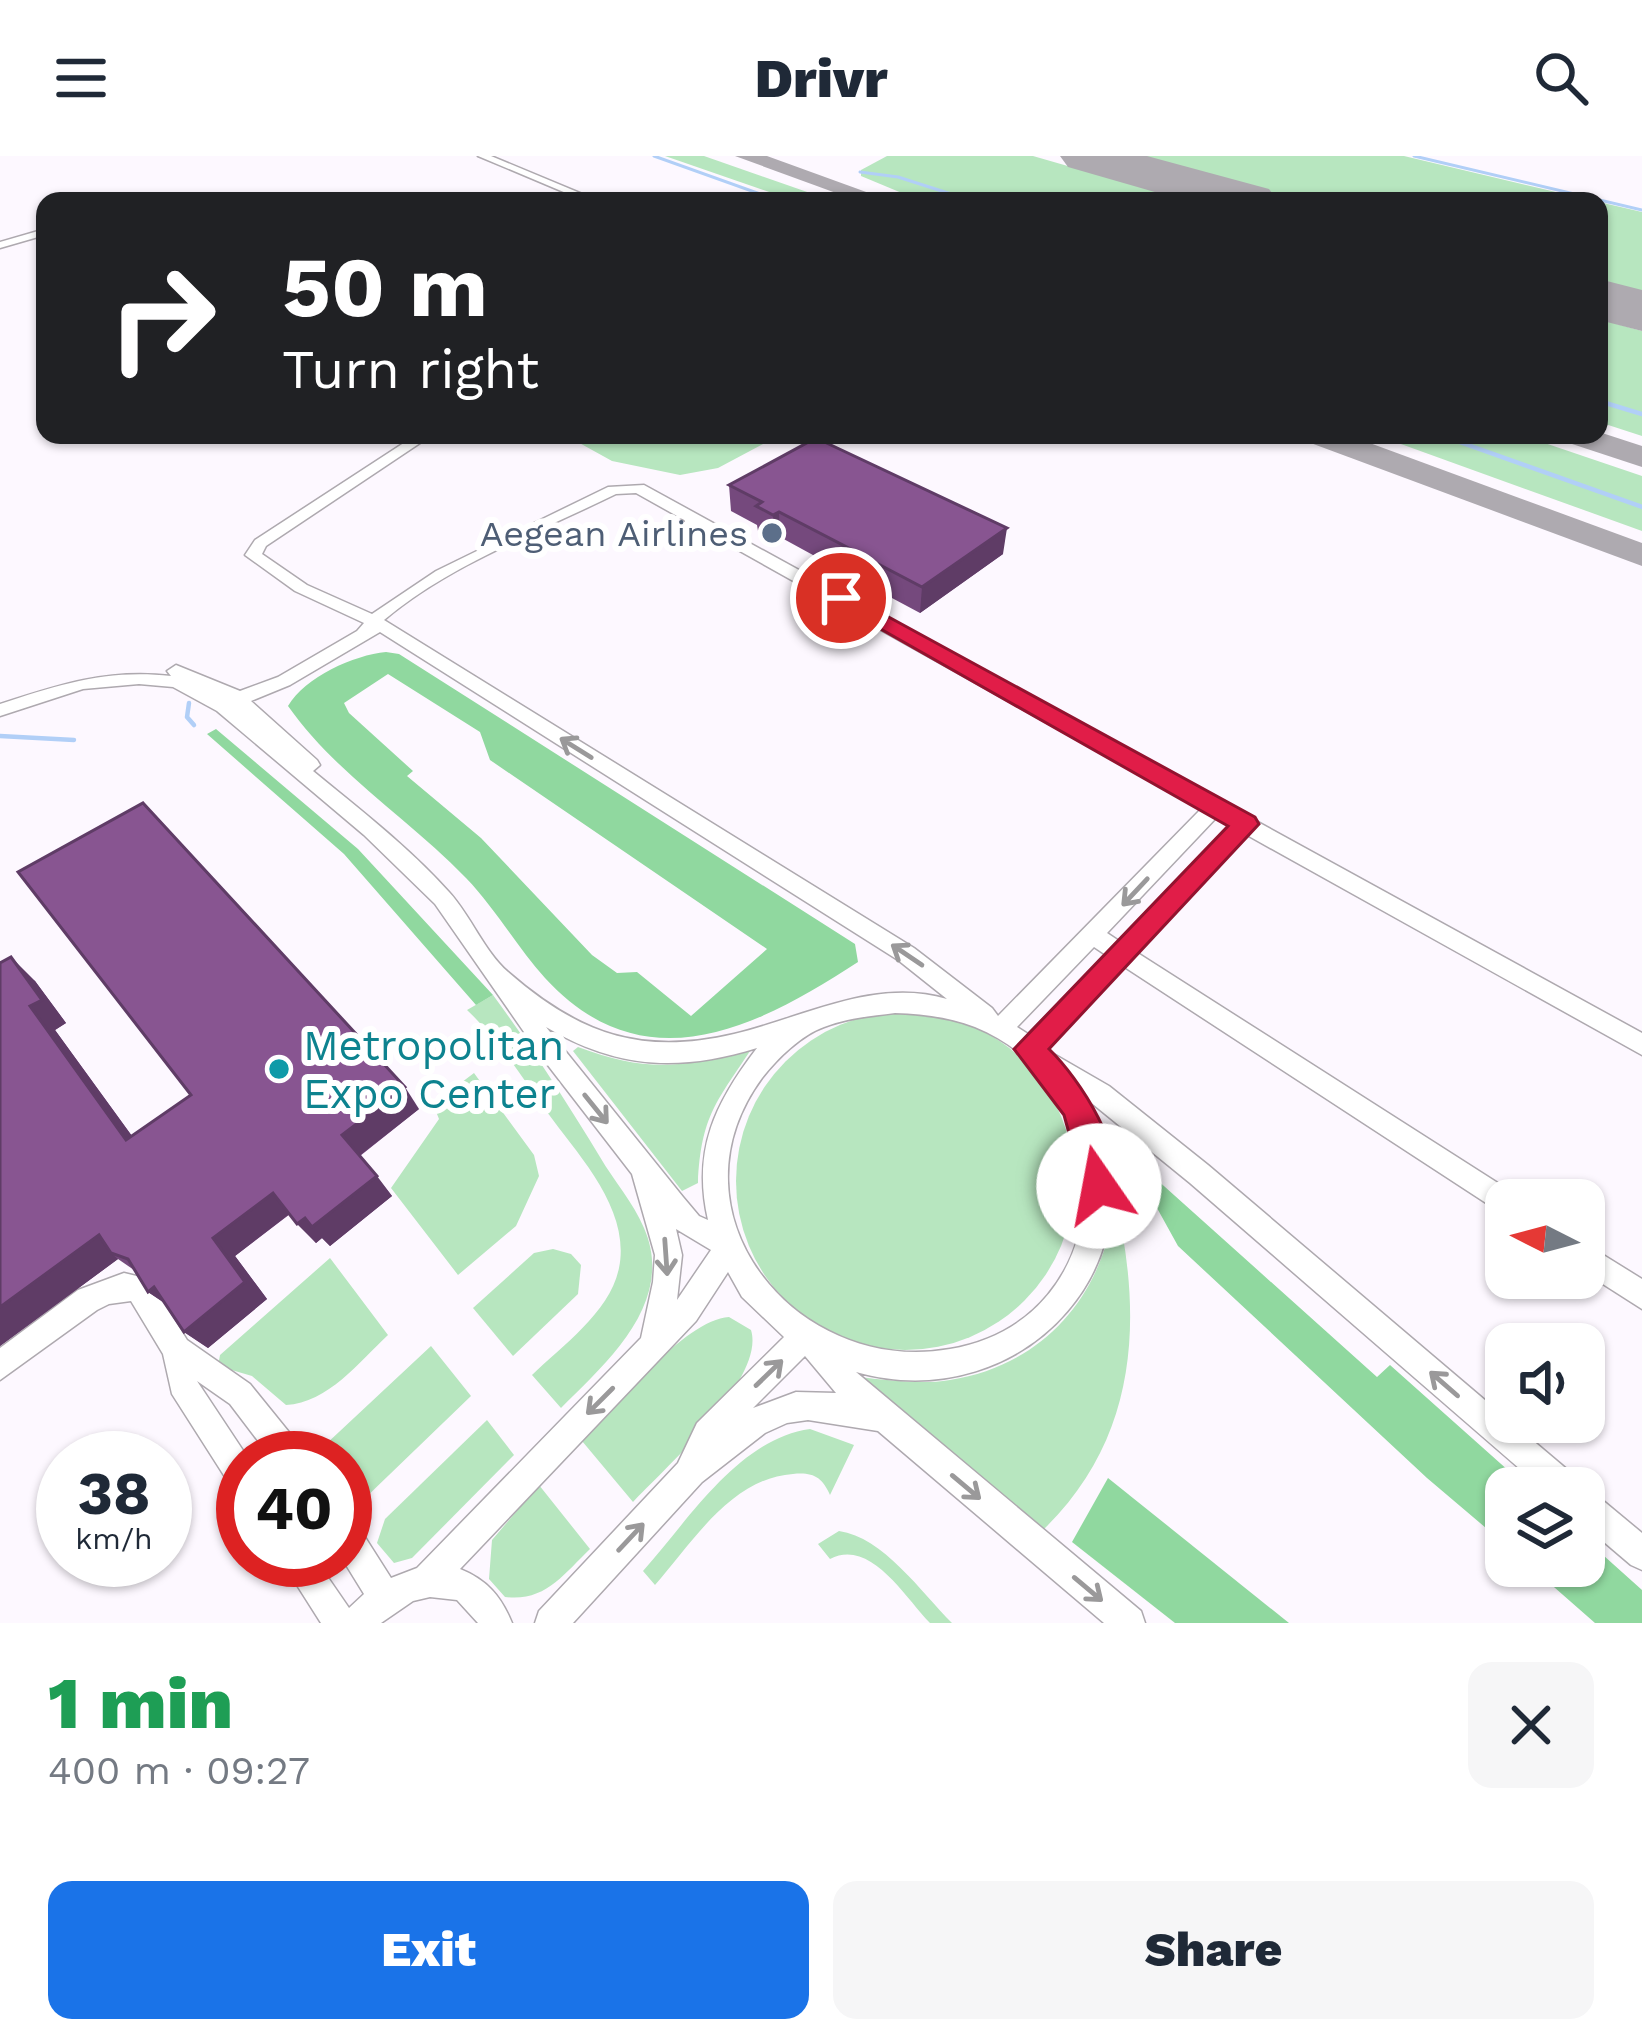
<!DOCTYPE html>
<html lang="en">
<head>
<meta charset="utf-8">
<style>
  :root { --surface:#fff; --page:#f6f6f7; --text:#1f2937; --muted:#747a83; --accent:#1a73e8 }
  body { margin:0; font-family:"Work Sans",sans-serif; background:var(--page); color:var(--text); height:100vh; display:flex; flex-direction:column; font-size:45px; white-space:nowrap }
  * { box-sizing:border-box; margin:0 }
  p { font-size:39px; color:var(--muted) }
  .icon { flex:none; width:66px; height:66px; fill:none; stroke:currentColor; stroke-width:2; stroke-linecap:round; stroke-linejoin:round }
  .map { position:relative; height:1467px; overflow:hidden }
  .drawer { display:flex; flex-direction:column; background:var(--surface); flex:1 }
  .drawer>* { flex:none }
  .top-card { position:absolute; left:36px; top:36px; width:1572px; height:252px; border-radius:24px; box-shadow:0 3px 9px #0004; background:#202124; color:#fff; overflow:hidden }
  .needle { width:78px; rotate:276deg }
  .controls { position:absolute; left:1485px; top:1023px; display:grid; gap:24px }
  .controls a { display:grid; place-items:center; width:120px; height:120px; border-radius:24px; background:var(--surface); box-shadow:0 3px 9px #0004; font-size:60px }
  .speed { position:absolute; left:36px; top:1275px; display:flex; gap:24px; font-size:60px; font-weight:700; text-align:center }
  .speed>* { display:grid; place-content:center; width:156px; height:156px; border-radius:50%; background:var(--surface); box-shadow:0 3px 9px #0004; line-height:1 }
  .speed small { font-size:30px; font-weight:400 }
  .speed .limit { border:18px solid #d22; background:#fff; color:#111 }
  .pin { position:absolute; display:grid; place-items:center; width:102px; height:102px; color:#fff; margin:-51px; border:6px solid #fff; border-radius:50%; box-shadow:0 3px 12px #0007 }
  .me { position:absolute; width:132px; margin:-66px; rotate:348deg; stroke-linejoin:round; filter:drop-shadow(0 0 9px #0008) }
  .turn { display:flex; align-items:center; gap:42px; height:252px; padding:0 48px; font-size:54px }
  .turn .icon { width:156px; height:156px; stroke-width:2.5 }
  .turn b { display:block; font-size:84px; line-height:102px }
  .round { display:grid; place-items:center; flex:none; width:126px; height:126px; border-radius:24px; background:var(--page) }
  .summary { display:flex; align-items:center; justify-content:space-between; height:204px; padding:0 48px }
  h1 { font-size:72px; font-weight:800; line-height:90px; color:#1e9e55 }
  .primary-button { display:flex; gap:24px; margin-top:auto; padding:24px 48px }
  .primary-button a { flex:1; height:138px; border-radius:24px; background:var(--accent); color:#fff; font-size:48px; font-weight:800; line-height:138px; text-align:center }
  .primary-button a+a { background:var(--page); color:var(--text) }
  header { display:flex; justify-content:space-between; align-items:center; height:156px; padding:0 48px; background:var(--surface); font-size:54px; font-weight:800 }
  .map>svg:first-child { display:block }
  .green { fill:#b7e6bf }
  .forest { fill:#90d89f; fill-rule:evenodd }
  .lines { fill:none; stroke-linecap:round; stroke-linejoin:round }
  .stream-far1 { stroke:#b1cff7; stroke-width:3 }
  .stream { stroke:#b1cff7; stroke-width:4.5 }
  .taxiway { fill:#aeaab0; fill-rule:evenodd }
  .runway { fill:#aeaab0; fill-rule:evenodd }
  .minor-casing { stroke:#aea9af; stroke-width:3 }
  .minor { fill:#fff; fill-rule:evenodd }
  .wall { fill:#75497d }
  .shaded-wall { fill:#5f3c66 }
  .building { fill:#885591; stroke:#5f3c66; stroke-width:3 }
  .oneway { stroke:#9a999a }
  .route { fill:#e11d48; stroke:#92132f; stroke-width:3 }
  .service-dot { fill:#5c6f8a; stroke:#fff; stroke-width:4.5 }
  .culture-dot { fill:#0f9aa8; stroke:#fff; stroke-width:4.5 }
  .labels { text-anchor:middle; stroke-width:12; stroke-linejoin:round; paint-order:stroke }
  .far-service-label { font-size:36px; fill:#4e5e75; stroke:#fff; text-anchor:end }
  .culture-label { font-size:42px; fill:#0d838f; stroke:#fff; text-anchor:start }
</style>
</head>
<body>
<header><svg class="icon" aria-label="menu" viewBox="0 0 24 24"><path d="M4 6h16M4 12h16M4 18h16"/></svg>Drivr<svg class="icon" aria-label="search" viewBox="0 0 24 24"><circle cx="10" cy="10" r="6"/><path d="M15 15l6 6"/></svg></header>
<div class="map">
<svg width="1642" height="1467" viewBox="0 0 1642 1467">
  <rect width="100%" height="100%" fill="#fdf8ff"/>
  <!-- green -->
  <g class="green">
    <path d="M 665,0 L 704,0 L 833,45 L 795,45 Z"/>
    <path d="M 887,0 L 1033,0 L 1189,45 L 921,45 L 861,20 L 861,14 Z"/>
    <path d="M 1136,0 L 1404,0 L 1594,45 L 1302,45 Z"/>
    <path d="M 1599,46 L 1642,56 L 1642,138 L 1599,126 Z"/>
    <path d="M 1599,163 L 1642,175 L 1642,280 L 1599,266 Z"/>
    <path d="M 565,279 L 810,279 L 765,287 L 718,312 L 680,319 L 612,305 Z"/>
    <path d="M 1376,279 L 1521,279 L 1642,320 L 1642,375 Z"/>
    <path d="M 493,839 C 532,892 566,945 600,1001 C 614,1025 633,1046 644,1072 C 676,1146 608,1205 561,1252 L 532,1219 C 563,1189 610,1156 619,1112 C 631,1053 578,999 547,956 C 521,920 499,884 467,854 Z"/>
    <circle cx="905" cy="1025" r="169"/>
    <path d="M 578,891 C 647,917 683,912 752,892 C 718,944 701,959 698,1027 L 682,1035 L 573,895 Z"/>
    <path d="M 474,917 L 534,999 L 539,1020 L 516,1070 L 458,1119 L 391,1032 L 439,963 L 433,948 Z"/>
    <path d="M 1115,1041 C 1143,1161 1139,1281 1044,1373 L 858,1221 C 888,1224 920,1229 950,1224 C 1046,1209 1107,1135 1115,1041 Z"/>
    <path d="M 553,1093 L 571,1098 L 581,1109 L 578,1138 L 513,1200 L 473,1152 L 534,1097 Z"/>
    <path d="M 330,1102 L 388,1179 C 359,1206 328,1247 286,1249 L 252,1220 L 218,1210 L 220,1199 Z"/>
    <path d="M 729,1161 L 751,1174 C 766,1222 665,1312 633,1346 L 582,1285 C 614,1252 684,1164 729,1161 Z"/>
    <path d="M 431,1190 L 471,1240 L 361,1346 L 345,1344 L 345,1302 L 329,1302 L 324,1290 Z"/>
    <path d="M 487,1264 L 514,1299 L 412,1402 L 394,1407 L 377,1387 L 385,1363 Z"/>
    <path d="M 810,1273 L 854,1289 L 830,1339 C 822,1321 813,1316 793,1318 C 731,1322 692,1387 655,1429 L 643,1415 C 688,1365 738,1283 810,1273 Z"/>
    <path d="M 539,1329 L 590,1393 C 563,1419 545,1446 505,1441 L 489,1423 L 492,1384 Z"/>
    <path d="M 839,1375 C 883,1381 921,1436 952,1467 L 930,1467 C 904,1440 870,1382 830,1403 L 818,1388 Z"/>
  </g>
  <!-- forest -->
  <g class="forest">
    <path d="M 386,496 L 399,498 L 855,788 L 858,806 C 757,872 644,930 545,822 C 517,791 495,752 466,722 C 409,663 336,618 288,550 C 305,521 354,499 386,496 ZM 388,518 L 480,576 L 490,604 L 767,793 L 691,860 L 637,816 L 617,817 L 592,799 L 481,682 L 407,620 L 413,615 L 349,557 L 344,547 Z"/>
    <path d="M 216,573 L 358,693 L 493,839 L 476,849 L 344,698 L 207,578 Z"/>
    <path d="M 1126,996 L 1377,1221 L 1390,1209 L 1528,1332 L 1506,1332 L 1506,1389 L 1427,1322 L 1178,1090 Z"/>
    <path d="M 1108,1322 L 1289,1467 L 1175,1467 L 1072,1386 Z"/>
    <path d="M 1584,1382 L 1642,1434 L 1642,1467 L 1595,1467 L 1530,1410 L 1584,1410 Z"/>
  </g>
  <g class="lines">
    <!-- stream-far1 -->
    <g class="stream-far1">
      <path d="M 654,0 L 780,45"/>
      <path d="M 1414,0 L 1642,54"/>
      <path d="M 860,16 L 898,21 L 973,45"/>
    </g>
    <!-- stream -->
    <g class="stream">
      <path d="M 1599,245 L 1642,258"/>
      <path d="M 1440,279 L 1642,351"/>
      <path d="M 189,547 L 187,561 L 194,569"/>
      <path d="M 0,580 L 74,584"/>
    </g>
    <!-- taxiway -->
    <g class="taxiway">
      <path d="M 735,0 L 767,0 L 891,45 L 858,45 Z"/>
      <path d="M 1599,276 L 1642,290 L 1642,311 L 1566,286 L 1561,279 Z"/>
      <path d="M 1303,279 L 1348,279 L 1642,387 L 1642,410 L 1308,286 Z"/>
    </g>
    <!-- runway -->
    <g class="runway">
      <path d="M 1060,0 L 1147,0 L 1269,33 L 1278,45 L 1186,45 L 1068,11 Z"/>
      <path d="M 1599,123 L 1642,134 L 1642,175 L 1599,164 Z"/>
    </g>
    <!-- minor casing -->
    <g class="minor-casing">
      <g id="minor">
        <path d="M 478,0 L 491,0 L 599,45 L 585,45 Z"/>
        <path d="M 45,73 L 45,79 L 0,92 L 0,86 Z"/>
        <path d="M 416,279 L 432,279 L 266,390 L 262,398 L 307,429 L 372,458 L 436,415 L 608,331 L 644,329 L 1642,877 L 1642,899 L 1247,679 L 1136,796 L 1515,1038 L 1518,1044 L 1506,1044 L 1506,1060 L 1123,810 L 1045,893 L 1109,930 L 1208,1009 L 1506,1262 L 1506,1266 L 1511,1266 L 1576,1321 L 1580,1332 L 1542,1332 L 1190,1027 L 1083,940 C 1176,1098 1024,1264 856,1216 L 1141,1455 L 1145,1467 L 1104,1467 L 878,1275 L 808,1264 L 787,1267 L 765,1277 L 702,1326 L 573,1467 L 535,1467 L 539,1455 L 678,1307 L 697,1267 L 784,1181 L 742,1141 L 728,1116 L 696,1165 L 460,1413 C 487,1424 501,1440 512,1467 L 478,1467 L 457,1444 L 430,1441 L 413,1445 L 381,1467 L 321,1467 L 281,1404 L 316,1404 L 349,1452 L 364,1438 L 343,1404 L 345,1362 L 356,1367 L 391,1422 L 417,1412 L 641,1182 L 653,1126 L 655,1099 L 632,1018 L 540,899 L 435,748 L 364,679 L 217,555 L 173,531 L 139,528 L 83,533 L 0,560 L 0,548 C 61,528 107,513 171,520 L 167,515 L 176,509 L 240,535 L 278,521 L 357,475 L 364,467 L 295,435 L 245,399 L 255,384 ZM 636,337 L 1201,653 L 998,860 L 992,852 L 914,792 L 384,464 C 450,408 539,376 616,338 ZM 380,476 L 898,804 L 947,843 C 875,821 802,862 734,878 C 641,900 579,878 508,816 C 484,795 471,760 449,736 C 409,691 359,653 313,615 L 320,609 L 317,604 L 251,545 L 290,529 ZM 1216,662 L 1231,670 L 1119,785 L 1107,777 ZM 1094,791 L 1106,799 L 1028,878 L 1017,871 ZM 895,857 C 923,858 949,861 975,871 C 1128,933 1121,1164 950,1193 C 796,1220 663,1057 762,922 C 777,903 801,879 824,871 C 847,862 872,860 895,857 ZM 546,871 C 617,913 679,916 757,892 C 715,947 692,994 708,1064 L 699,1060 L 683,1041 ZM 676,1073 L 711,1094 L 677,1144 L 682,1099 ZM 805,1200 L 836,1237 L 796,1236 L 753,1252 Z"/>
        <path d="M 1584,1087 L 1642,1123 L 1642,1153 L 1584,1116 Z"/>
        <path d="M 124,1117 L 149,1123 L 187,1184 L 250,1228 L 301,1291 L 305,1302 L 271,1302 L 230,1248 L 197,1225 L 248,1302 L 243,1302 L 243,1336 L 232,1332 L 172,1238 L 163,1198 L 131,1145 L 109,1148 L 97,1154 L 0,1224 L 0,1192 L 78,1134 Z"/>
        <path d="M 1584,1334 L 1595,1338 L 1642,1377 L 1642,1414 L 1631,1409 L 1584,1369 Z"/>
      </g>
    </g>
    <!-- minor -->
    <use href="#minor" class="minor"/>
  </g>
  <!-- wall -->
  <g class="wall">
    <path d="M 729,329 L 1003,398 L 920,457 L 877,434 L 872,437 L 855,427 L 855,422 L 780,381 L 774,384 L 758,375 L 757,369 L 731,355 Z"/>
    <path d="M 0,805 L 35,825 L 66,867 L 55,874 L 132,980 L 419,953 L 360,1000 L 392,1040 L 330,1090 L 322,1082 L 316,1087 L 290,1058 L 235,1100 L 267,1143 L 208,1192 L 184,1176 L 165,1147 L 148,1136 L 134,1114 L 118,1103 L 0,1190 Z"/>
  </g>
  <!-- shaded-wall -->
  <g class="shaded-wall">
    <path d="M 779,356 L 780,381 L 774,384 L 773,359 Z"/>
    <path d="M 1007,372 L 1003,398 L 920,457 L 922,431 Z"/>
    <path d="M 878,408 L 877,434 L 872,437 L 873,411 Z"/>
    <path d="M 11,801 L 35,825 L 66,867 L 55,874 L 150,1005 L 126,984 L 30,850 Z"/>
    <path d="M 405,931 L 419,953 L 359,1000 L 342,979 Z"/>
    <path d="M 377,1020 L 392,1040 L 330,1090 L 322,1082 L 316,1087 L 297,1068 Z"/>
    <path d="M 273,1037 L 292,1056 L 235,1100 L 267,1143 L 208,1192 L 184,1176 L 213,1082 Z"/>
    <path d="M 99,1079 L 111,1097 L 118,1103 L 0,1190 L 0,1151 Z"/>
    <path d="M 154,1131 L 173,1153 L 148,1136 Z"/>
  </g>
  <!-- building -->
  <g class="building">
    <path d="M 816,282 L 1007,372 L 922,431 L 878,408 L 873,411 L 856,402 L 860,398 L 779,356 L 773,359 L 756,350 L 762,346 L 729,329 Z"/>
    <path d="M 143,647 L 405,931 L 342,979 L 377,1020 L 312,1071 L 305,1062 L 297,1068 L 273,1037 L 213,1082 L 245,1126 L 184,1176 L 154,1131 L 148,1136 L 128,1103 L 111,1097 L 99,1079 L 0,1151 L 0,807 L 11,801 L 42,844 L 30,850 L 126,984 L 191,939 L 18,716 Z"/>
  </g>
  <!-- one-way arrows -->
  <defs><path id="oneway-shaft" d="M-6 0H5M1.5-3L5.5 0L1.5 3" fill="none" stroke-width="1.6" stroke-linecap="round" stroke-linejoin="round" transform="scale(3)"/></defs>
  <g class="oneway">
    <use href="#oneway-shaft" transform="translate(576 592) rotate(-148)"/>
    <use href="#oneway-shaft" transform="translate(1135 736) rotate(133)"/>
    <use href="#oneway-shaft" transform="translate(907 799) rotate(-146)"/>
    <use href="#oneway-shaft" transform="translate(596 953) rotate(51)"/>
    <use href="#oneway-shaft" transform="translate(666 1101) rotate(86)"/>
    <use href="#oneway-shaft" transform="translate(769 1217) rotate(-44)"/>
    <use href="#oneway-shaft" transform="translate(1444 1228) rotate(-139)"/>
    <use href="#oneway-shaft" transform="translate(600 1245) rotate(135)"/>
    <use href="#oneway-shaft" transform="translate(966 1331) rotate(40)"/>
    <use href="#oneway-shaft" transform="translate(631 1381) rotate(-47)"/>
    <use href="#oneway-shaft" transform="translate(1088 1433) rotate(40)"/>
  </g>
  <!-- route -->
  <path class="route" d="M 841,435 L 1255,661 L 1259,668 L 1049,893 C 1079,922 1130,998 1111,1042 L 1099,1046 L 1087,1042 L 1064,959 L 1014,893 L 1228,670 L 833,446 L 833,437 Z"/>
  <!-- markers -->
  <circle class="service-dot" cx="772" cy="377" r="12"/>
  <circle class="culture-dot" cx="279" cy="913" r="12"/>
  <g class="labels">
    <!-- far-service labels -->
    <g class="far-service-label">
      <text x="748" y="390">Aegean Airlines</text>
    </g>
    <!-- culture labels -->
    <g class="culture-label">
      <text x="303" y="904">Metropolitan<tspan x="303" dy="48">Expo Center</tspan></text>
    </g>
  </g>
</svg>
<div class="controls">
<a><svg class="needle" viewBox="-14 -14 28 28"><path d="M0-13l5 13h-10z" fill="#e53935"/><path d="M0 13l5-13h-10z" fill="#747a83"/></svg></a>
<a><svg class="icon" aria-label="sound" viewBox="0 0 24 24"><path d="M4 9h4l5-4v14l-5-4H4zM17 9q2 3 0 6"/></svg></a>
<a><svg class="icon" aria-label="layers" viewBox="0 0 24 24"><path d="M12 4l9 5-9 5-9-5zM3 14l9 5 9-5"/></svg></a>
</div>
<div class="speed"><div>38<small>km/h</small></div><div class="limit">40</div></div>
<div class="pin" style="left:841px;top:442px;background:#d93025"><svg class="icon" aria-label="arrive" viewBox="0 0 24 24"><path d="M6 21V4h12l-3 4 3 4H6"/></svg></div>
<svg class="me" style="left:1099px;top:1030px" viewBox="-20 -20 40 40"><circle r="19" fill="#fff"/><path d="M0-13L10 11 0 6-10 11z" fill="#e11d48"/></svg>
<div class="top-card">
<div class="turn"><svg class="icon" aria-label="right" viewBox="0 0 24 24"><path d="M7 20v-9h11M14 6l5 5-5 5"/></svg><div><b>50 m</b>Turn right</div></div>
</div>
</div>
<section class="drawer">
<div class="summary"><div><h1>1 min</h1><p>400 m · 09:27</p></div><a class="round"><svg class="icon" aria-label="close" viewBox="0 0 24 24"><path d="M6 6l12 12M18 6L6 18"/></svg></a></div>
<div class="primary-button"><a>Exit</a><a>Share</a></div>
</section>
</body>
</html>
